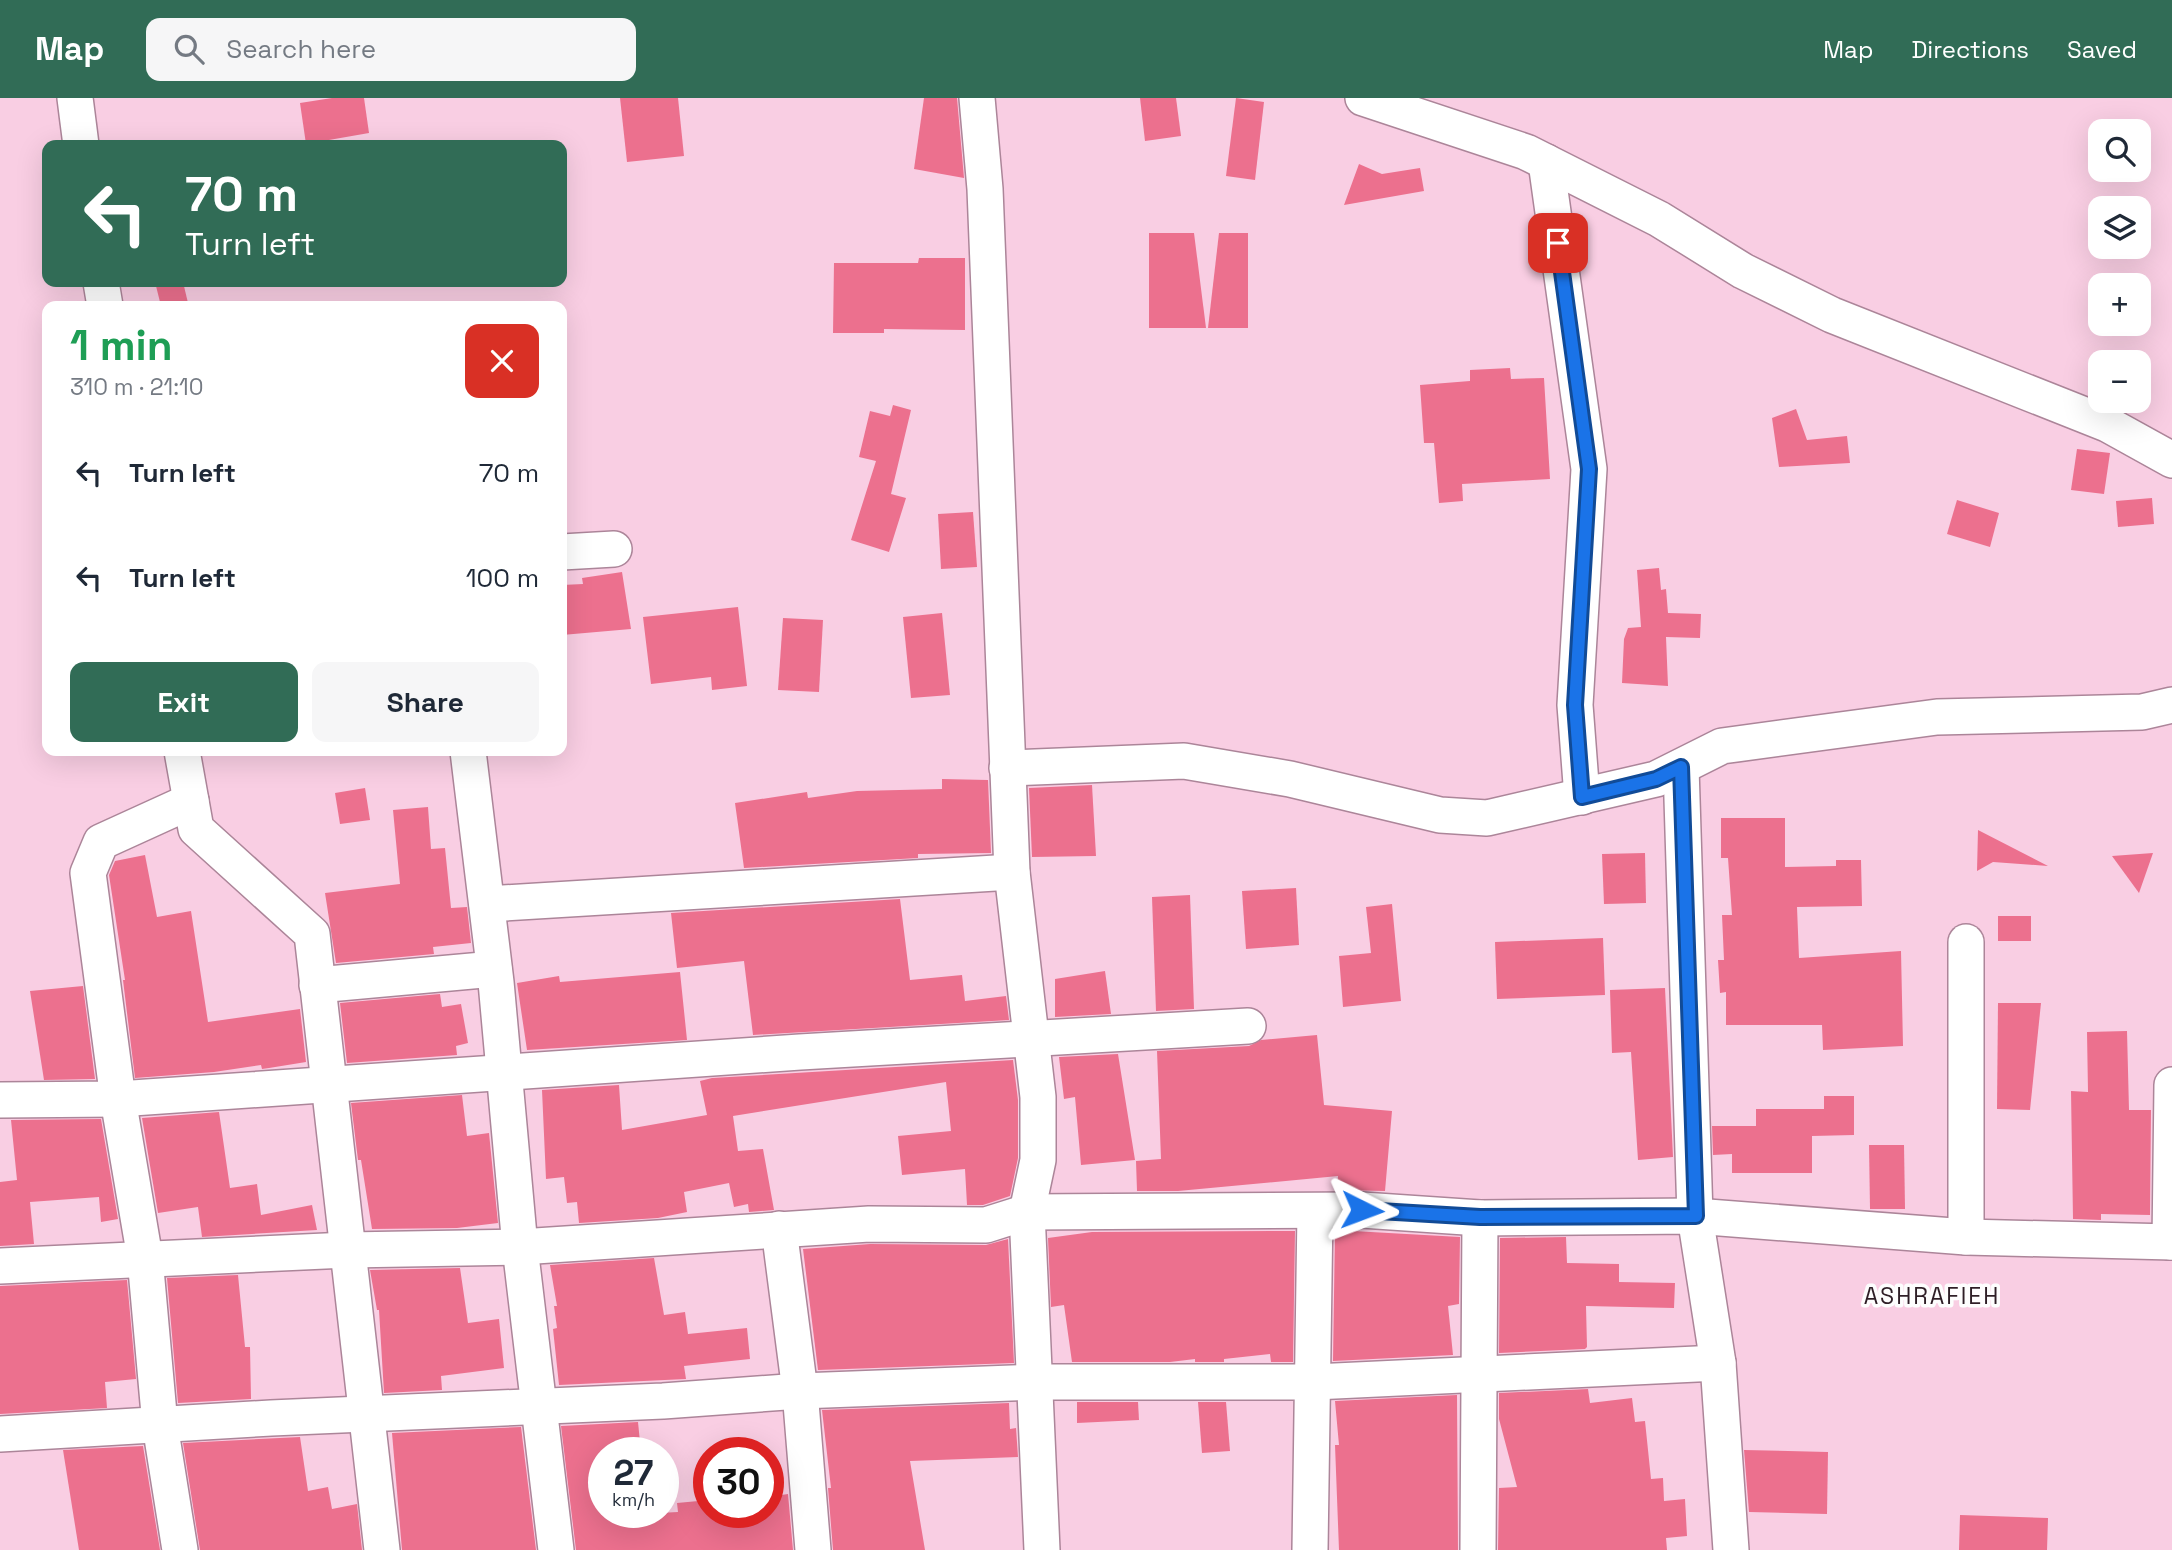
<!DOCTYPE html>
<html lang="en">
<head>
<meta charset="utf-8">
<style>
  :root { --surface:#fff; --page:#f6f6f7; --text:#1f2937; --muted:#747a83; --accent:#316c56 }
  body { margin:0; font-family:"Space Grotesk",sans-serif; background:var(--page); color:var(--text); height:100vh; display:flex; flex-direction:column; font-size:26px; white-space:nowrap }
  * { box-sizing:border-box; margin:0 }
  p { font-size:23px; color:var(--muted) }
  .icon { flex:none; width:38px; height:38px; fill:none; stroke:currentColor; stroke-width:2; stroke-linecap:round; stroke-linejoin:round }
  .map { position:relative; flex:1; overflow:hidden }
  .drawer { position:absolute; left:42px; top:203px; width:525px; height:455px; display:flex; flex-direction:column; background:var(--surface); border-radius:14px; box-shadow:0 7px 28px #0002 }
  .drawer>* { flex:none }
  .banner { position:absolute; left:42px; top:42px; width:525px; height:147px; border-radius:14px; box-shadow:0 7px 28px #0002; background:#316c56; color:#fff; overflow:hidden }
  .buttons { position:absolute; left:2088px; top:21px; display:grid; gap:14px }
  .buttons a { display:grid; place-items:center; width:63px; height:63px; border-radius:14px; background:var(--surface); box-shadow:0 7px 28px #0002; font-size:35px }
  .speed { position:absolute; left:588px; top:1339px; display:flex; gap:14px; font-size:35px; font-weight:700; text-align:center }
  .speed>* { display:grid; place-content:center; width:91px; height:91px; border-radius:50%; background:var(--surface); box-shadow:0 7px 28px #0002; line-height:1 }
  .speed small { font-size:18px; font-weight:400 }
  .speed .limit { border:10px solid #d22; background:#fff; color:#111 }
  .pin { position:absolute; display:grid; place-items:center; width:60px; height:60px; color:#fff; margin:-30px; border-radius:14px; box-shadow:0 4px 10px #0006 }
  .me { position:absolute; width:77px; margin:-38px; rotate:93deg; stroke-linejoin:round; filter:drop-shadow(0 0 5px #0008) }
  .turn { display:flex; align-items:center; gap:24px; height:147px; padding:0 28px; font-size:32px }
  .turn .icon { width:91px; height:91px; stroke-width:2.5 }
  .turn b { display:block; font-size:49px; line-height:60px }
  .round { display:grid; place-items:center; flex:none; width:74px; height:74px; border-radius:14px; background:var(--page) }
  .head { display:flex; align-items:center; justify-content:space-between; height:119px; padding:0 28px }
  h1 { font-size:42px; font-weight:700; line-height:52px; color:#1e9e55 }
  .cta { display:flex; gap:14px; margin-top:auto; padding:14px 28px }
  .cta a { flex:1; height:80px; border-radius:14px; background:var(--accent); color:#fff; font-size:28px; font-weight:700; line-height:80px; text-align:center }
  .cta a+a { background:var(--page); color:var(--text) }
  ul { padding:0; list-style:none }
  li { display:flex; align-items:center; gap:21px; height:105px; padding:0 28px }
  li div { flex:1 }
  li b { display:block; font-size:26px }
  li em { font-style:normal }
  header { display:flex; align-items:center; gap:42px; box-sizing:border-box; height:98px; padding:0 35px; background:var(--accent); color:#fff }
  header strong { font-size:33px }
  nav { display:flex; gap:38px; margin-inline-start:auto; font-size:24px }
  .search { width:490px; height:63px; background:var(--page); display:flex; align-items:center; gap:18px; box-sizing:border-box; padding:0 24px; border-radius:14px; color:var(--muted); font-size:26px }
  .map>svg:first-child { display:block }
  .building { fill:#ec708e }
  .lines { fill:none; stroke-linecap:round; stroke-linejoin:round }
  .minor-casing { stroke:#ac8599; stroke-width:38 }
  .minor { stroke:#fff; stroke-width:35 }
  .route-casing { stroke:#114b97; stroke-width:18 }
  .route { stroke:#1a73e8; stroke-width:12 }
  .labels { text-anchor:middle; stroke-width:7; stroke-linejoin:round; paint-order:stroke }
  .neighbourhood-label { font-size:23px; letter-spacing:2px; fill:#2e1e26; stroke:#fdfdfd }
</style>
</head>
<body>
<header>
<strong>Map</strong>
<div class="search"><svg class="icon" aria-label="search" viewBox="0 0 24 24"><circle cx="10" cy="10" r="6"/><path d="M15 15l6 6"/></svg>Search here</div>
<nav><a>Map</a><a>Directions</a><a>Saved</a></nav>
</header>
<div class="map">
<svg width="2172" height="1452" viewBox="0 0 2172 1452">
  <rect width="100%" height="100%" fill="#f9cee3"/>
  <!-- building -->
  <g class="building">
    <path d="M 332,0 L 364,0 L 369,35 L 306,46 L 300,5 Z"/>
    <path d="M 620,0 L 678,0 L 684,58 L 627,64 Z"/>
    <path d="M 924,0 L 957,0 L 964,80 L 914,71 Z"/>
    <path d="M 1140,0 L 1176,0 L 1181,38 L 1145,43 Z"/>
    <path d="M 1236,0 L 1264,4 L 1255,82 L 1226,78 Z"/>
    <path d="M 1359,66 L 1382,76 L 1420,70 L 1424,93 L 1344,107 Z"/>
    <path d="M 1149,135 L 1194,135 L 1206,230 L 1149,230 Z"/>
    <path d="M 1219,135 L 1248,135 L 1248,230 L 1208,230 Z"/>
    <path d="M 919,160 L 965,160 L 965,232 L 884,231 L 884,235 L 833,235 L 834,165 L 918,165 Z"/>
    <path d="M 155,184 L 183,184 L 188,205 L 161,208 Z"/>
    <path d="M 1510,270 L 1511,281 L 1544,280 L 1550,381 L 1462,386 L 1463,403 L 1439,405 L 1434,345 L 1424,345 L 1420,287 L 1470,283 L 1470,272 Z"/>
    <path d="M 893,307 L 911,312 L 891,396 L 906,400 L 889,454 L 851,442 L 876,363 L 859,359 L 870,313 L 890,318 Z"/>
    <path d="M 1796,311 L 1807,342 L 1847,338 L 1850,365 L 1779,369 L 1772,320 Z"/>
    <path d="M 2077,351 L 2110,355 L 2104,396 L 2071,392 Z"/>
    <path d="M 2152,400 L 2154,426 L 2118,429 L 2116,403 Z"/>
    <path d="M 1957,402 L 1999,415 L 1990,449 L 1947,436 Z"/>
    <path d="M 973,414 L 977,469 L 941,471 L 938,416 Z"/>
    <path d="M 1659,470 L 1661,492 L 1666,491 L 1668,515 L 1701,516 L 1700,540 L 1666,539 L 1668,588 L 1622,585 L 1624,541 L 1628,530 L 1641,529 L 1637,472 Z"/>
    <path d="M 622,474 L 631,531 L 562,537 L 562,487 L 583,486 L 582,480 Z"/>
    <path d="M 738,509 L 747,588 L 712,592 L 711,579 L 651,586 L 643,519 Z"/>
    <path d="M 942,515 L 950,597 L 911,600 L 903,519 Z"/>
    <path d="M 783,520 L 823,522 L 819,594 L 778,592 Z"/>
    <path d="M 942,681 L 988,682 L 991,755 L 918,756 L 918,760 L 744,770 L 735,705 L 807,694 L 808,700 L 857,693 L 942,691 Z"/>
    <path d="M 1092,687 L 1096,758 L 1032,759 L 1029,690 Z"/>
    <path d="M 365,690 L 370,722 L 340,726 L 335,695 Z"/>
    <path d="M 428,709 L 431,751 L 445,750 L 451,810 L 467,809 L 471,845 L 433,849 L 434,856 L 336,865 L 325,795 L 400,786 L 393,712 Z"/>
    <path d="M 1721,720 L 1785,720 L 1785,769 L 1836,768 L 1836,762 L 1861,762 L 1862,808 L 1797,809 L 1799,860 L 1901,853 L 1903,948 L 1823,952 L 1822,927 L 1726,927 L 1726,894 L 1720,895 L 1718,862 L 1724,862 L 1722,817 L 1732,817 L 1728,760 L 1721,760 Z"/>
    <path d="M 1978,732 L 2048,768 L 1993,764 L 1977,773 Z"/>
    <path d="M 1645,755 L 1646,805 L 1604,806 L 1602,756 Z"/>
    <path d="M 2153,755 L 2139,795 L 2112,758 Z"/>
    <path d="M 145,757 L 157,819 L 191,813 L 208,924 L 300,911 L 306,964 L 269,970 L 262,971 L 261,967 L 214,974 L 135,980 L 123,882 L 125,882 L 109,777 L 115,763 Z"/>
    <path d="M 1296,790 L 1299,847 L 1246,851 L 1242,793 Z"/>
    <path d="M 1190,797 L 1194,911 L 1156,913 L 1152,799 Z"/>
    <path d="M 900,801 L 910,882 L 962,877 L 965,903 L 1006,898 L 1009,922 L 753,937 L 744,863 L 677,870 L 671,815 Z"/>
    <path d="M 1392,806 L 1401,903 L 1343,909 L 1339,858 L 1371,855 L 1366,809 Z"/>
    <rect x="1998" y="818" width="33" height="25"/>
    <path d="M 1603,840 L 1605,897 L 1497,901 L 1495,844 Z"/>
    <path d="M 1105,873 L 1111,916 L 1055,919 L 1055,881 Z"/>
    <path d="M 680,874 L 687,942 L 527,952 L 517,885 L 559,878 L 560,884 Z"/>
    <path d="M 83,888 L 95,981 L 44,982 L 30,893 Z"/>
    <path d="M 1665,890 L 1673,1059 L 1638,1062 L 1631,954 L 1612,955 L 1610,892 Z"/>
    <path d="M 440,896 L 442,909 L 461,906 L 468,945 L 456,948 L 457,957 L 347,965 L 340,905 Z"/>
    <path d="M 1998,905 L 2041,905 L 2030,1012 L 1997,1011 Z"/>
    <path d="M 2127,933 L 2129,1012 L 2151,1012 L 2150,1117 L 2101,1116 L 2101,1122 L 2073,1121 L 2071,993 L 2088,994 L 2087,934 Z"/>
    <path d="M 1317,937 L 1324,1007 L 1392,1013 L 1385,1093 L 1337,1092 L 1338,1078 L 1178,1093 L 1137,1093 L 1136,1063 L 1161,1061 L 1157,953 L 1249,948 L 1261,942 Z"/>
    <path d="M 1118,956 L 1135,1062 L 1081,1067 L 1075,999 L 1064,1001 L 1059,959 Z"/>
    <path d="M 1013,962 L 1018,1002 L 1018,1060 L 1010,1098 L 983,1107 L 967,1107 L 965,1071 L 902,1077 L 898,1038 L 951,1033 L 946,984 L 733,1018 L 738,1053 L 763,1051 L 774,1112 L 749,1114 L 748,1106 L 734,1109 L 729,1085 L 684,1094 L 687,1114 L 658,1120 L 579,1125 L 577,1104 L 567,1105 L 564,1079 L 546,1081 L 542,992 L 619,987 L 622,1032 L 707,1017 L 700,983 L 712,980 Z"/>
    <path d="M 462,997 L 467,1038 L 489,1035 L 498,1125 L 457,1130 L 372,1131 L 361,1062 L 358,1062 L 351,1005 Z"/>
    <path d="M 1824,998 L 1854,998 L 1854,1037 L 1812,1038 L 1812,1075 L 1732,1075 L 1732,1056 L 1713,1057 L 1712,1028 L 1756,1028 L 1756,1011 L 1824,1011 Z"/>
    <path d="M 219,1014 L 230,1090 L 257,1086 L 261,1117 L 312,1107 L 317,1132 L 202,1139 L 198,1109 L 158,1115 L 142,1020 Z"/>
    <path d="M 101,1021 L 118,1121 L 101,1124 L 99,1099 L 30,1104 L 34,1146 L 0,1148 L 0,1084 L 17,1082 L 11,1022 Z"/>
    <path d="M 1869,1047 L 1904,1047 L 1905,1111 L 1870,1111 Z"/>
    <path d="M 1335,1132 L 1460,1139 L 1459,1206 L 1448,1208 L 1453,1257 L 1333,1263 Z"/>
    <path d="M 1295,1133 L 1293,1264 L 1271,1264 L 1270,1256 L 1224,1261 L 1224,1264 L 1195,1264 L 1195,1261 L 1170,1264 L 1072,1264 L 1064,1207 L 1051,1209 L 1048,1140 L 1092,1134 Z"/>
    <path d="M 1566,1139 L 1567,1165 L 1619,1166 L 1619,1184 L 1675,1185 L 1674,1210 L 1586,1208 L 1587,1249 L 1585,1251 L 1499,1255 L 1500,1140 Z"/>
    <path d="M 1008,1141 L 1014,1265 L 818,1272 L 803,1151 L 870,1146 L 986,1147 Z"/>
    <path d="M 654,1160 L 664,1217 L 685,1214 L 688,1236 L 747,1230 L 750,1261 L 684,1268 L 686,1281 L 559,1287 L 553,1231 L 557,1230 L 554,1208 L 557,1208 L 550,1167 Z"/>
    <path d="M 460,1170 L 468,1225 L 499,1221 L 504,1270 L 441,1278 L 442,1292 L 384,1295 L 379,1212 L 377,1212 L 370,1172 Z"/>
    <path d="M 238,1177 L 245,1249 L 250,1249 L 251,1301 L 178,1305 L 167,1180 Z"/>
    <path d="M 127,1182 L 136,1281 L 105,1284 L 107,1310 L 0,1316 L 0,1188 Z"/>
    <path d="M 1588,1291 L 1590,1305 L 1632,1300 L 1635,1324 L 1645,1323 L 1651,1381 L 1663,1380 L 1664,1403 L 1685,1401 L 1687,1438 L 1666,1440 L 1667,1452 L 1498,1452 L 1499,1390 L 1517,1389 L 1499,1321 L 1499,1295 Z"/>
    <path d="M 1457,1297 L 1458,1452 L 1339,1452 L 1335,1347 L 1339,1347 L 1335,1303 Z"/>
    <path d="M 1077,1304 L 1138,1304 L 1139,1322 L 1077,1325 Z"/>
    <path d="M 1198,1304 L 1226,1304 L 1230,1353 L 1202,1355 Z"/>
    <path d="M 1009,1305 L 1010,1331 L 1016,1330 L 1018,1359 L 910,1363 L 925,1452 L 833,1452 L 828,1390 L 831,1390 L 822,1312 Z"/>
    <path d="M 638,1324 L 641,1354 L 604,1354 L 604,1418 L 678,1414 L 677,1405 L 709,1402 L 709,1414 L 768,1414 L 768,1399 L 788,1396 L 793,1452 L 576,1452 L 561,1328 Z"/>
    <path d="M 521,1329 L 536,1452 L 402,1452 L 392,1335 Z"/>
    <path d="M 300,1339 L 308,1393 L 328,1389 L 332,1411 L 357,1406 L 362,1452 L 200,1452 L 183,1345 Z"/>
    <path d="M 143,1348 L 160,1452 L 79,1452 L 63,1352 Z"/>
    <path d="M 1744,1352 L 1828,1354 L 1827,1416 L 1749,1414 Z"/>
    <path d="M 1960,1417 L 2048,1420 L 2047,1452 L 1959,1452 Z"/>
  </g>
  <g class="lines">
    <!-- minor casing -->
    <g class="minor-casing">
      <g id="minor">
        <path d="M 75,0 L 81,47"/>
        <path d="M 977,0 L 985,91 L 1012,774 L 1038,999 L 1038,1062 L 1027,1114 L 1042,1452"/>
        <path d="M 1363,0 L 1526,54 L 1659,121 L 1743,173 L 1832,217 L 2107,326 L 2172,362"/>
        <path d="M 1546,64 L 1589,371 L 1575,607 L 1582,699"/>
        <path d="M 101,184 L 105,208"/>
        <path d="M 562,454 L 614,451"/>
        <path d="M 182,653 L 196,731 L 312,836 L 382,1452"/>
        <path d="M 468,653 L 496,884 L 520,1149 L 556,1452"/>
        <path d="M 1681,669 L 1695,1118 L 1718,1265 L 1731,1452"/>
        <path d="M 1007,670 L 1184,663 L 1290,681 L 1440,717 L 1487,720 L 1656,681 L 1722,648 L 1937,619 L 2142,614 L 2172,607"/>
        <path d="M 487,806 L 1012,774"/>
        <path d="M 317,887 L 494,871"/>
        <path d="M 0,1002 L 118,1001 L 800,954 L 1248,928"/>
        <path d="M 779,1131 L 800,1293 L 813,1452"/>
        <path d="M 1966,1139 L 1966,844"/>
        <path d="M 2170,1144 L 2172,987"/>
        <path d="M 0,1168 L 347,1152 L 520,1149 L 869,1126 L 986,1127 L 1027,1114 L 1362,1112 L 1480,1120 L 1695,1118 L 1966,1139 L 2172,1144"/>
        <path d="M 0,1336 L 271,1320 L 663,1303 L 800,1293 L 1035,1284 L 1314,1284 L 1718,1265"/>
        <path d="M 180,1452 L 160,1327 L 145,1160 L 118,1001 L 88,775 L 101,744 L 191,703"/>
        <path d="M 1310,1452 L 1315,1113"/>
        <path d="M 1478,1452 L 1480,1120"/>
      </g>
    </g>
    <!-- minor -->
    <use href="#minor" class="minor"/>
  </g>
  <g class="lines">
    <!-- route casing -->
    <g class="route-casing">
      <path id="route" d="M 1362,1112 L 1480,1119 L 1696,1118 L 1681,669 L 1656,681 L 1582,699 L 1575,607 L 1589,371 L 1558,145"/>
    </g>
    <!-- route -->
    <use href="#route" class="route"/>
  </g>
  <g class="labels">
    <!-- neighbourhood labels -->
    <g class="neighbourhood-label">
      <text x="1932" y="1206">ASHRAFIEH</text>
    </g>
  </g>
</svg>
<div class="buttons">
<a><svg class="icon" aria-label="search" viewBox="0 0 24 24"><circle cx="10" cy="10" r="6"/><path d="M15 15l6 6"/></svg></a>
<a><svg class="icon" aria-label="layers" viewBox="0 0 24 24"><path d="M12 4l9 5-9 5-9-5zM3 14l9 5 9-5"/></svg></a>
<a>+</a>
<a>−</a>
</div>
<div class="speed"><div>27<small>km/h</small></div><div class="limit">30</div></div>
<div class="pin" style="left:1558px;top:145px;background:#d93025"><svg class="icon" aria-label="arrive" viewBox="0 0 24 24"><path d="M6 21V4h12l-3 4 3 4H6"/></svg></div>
<svg class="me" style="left:1362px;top:1112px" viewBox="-20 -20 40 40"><path d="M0-17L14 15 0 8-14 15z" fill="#1a73e8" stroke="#fff" stroke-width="4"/></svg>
<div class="banner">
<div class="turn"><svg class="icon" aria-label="left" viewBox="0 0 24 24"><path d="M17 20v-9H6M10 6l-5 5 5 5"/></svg><div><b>70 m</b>Turn left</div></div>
</div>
<section class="drawer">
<div class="head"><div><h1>1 min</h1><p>310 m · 21:10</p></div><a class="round" style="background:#d93025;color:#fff"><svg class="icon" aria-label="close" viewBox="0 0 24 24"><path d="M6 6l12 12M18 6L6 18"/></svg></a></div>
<ul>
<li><svg class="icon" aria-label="left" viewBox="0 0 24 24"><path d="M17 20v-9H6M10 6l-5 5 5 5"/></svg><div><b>Turn left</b></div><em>70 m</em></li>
<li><svg class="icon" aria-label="left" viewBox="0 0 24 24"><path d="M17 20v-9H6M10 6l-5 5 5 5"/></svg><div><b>Turn left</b></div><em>100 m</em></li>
</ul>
<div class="cta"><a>Exit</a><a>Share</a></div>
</section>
</div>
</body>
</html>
